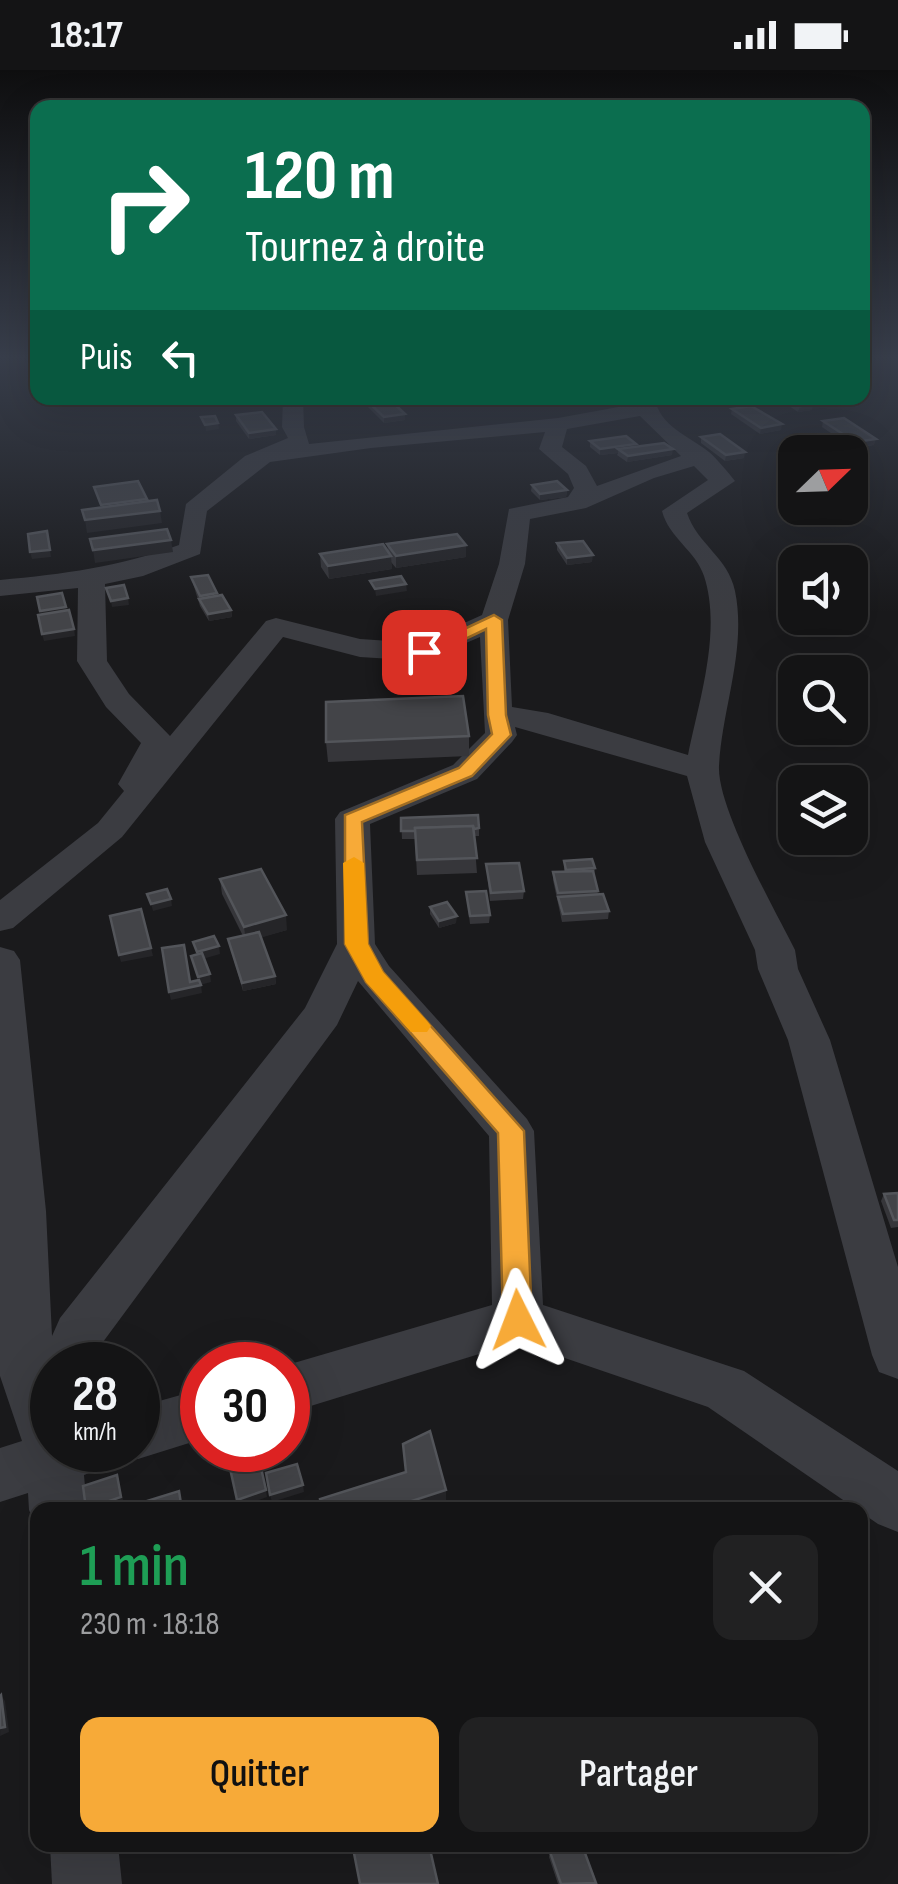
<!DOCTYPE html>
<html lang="fr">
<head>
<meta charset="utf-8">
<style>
  :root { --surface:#141415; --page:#212122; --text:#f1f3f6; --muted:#9d9ea0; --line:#333334; --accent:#f7aa38 }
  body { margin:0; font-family:"Sofia Sans Condensed",sans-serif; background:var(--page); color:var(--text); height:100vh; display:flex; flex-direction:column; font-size:38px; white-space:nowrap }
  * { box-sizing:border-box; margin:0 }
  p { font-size:32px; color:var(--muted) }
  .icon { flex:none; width:55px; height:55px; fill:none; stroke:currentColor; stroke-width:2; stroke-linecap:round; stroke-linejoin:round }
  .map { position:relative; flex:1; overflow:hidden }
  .panel { position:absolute; left:30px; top:1432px; width:838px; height:350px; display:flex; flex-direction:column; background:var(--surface); border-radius:20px; box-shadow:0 10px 40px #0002,0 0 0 2px var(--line) }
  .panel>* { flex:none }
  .hud { position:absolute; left:30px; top:30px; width:840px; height:305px; border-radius:20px; box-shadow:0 10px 40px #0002,0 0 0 2px var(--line); background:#0b6e4f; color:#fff; overflow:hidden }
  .needle { width:65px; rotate:67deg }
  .controls { position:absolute; left:778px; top:365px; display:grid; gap:20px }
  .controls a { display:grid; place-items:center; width:90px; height:90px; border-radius:20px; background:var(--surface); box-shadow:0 10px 40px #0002,0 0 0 2px var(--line); font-size:50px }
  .speed { position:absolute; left:30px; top:1272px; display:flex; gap:20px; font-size:50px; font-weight:700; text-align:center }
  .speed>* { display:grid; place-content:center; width:130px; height:130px; border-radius:50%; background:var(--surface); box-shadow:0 10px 40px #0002,0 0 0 2px var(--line); line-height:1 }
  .speed small { font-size:25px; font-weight:400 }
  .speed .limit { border:15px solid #d22; background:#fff; color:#111 }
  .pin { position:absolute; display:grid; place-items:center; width:85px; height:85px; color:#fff; margin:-42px; border-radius:20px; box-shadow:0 5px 15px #0006 }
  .me { position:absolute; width:110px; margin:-55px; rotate:357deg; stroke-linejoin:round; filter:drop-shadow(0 0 8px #0008) }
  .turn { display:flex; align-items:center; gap:35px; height:210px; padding:0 50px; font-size:45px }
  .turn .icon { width:130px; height:130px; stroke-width:2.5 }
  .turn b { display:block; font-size:70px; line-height:85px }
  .then { display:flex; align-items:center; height:95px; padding:0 50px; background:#0003; gap:20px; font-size:38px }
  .round { display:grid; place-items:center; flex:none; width:105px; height:105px; border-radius:20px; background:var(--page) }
  .overview { display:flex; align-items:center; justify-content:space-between; height:170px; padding:0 50px }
  h1 { font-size:60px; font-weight:600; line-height:75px; color:#1e9e55 }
  .action { display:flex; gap:20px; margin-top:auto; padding:20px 50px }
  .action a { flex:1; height:115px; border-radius:20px; background:var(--accent); color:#111; font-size:40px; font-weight:600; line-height:115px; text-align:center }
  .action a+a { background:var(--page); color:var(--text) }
  .status { display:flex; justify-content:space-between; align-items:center; height:70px; padding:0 50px; background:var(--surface); direction:ltr }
  .status svg { height:28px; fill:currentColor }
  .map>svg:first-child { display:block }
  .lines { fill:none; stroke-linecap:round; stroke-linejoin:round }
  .street { fill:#3b3c41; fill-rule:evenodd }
  .wall { fill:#36363a }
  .shaded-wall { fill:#252528 }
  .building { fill:#434448; stroke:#53555a; stroke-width:2.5 }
  .route { fill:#f7aa38; stroke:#a16e24; stroke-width:2.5 }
  .slow { fill:#f59e0b }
</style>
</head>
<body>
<div class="status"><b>18:17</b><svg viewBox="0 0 49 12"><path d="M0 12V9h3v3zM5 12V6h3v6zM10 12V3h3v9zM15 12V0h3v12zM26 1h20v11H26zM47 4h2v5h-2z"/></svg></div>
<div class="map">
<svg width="898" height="1814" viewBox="0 0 898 1814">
  <rect width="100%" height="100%" fill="#1a1a1c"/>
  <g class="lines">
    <!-- street -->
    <g class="street">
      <path d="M 283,328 L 303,328 L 304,357 L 309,374 L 558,348 L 635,334 L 635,328 L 655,328 C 659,356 689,366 709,382 C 716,388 728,402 735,411 L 687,443 C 697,474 728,487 735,521 C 747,579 722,638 719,696 C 717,738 775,840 795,880 L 798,899 L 830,970 L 898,1197 L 898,1309 L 879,1302 L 872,1285 L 788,970 L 758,899 L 755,880 L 705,772 L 687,706 L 515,657 L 517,665 L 512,672 L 477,709 L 370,754 L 375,874 L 389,896 L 527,1049 L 534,1061 L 543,1235 L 744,1301 L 898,1401 L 898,1462 L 878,1454 L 708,1337 L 518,1272 L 288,1343 L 287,1295 L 492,1235 L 489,1066 L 358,911 L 337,955 L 103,1272 L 98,1295 L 52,1295 L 52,1380 L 105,1381 L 97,1400 L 84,1405 L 87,1440 L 38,1440 L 38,1460 L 29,1440 L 28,1423 L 0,1432 L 0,1378 L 22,1371 L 0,1306 L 0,877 L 14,881 L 20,890 L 46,1141 L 52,1266 L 60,1248 L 305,938 L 337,874 L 335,749 L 340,742 L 453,695 L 485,663 L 480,567 L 424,591 L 360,587 L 283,567 L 122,767 L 13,858 L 0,861 L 0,830 L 98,753 L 124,721 L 118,714 L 141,673 L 106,637 L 77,591 L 78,518 L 0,526 L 0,510 C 65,504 117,497 179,475 L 186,434 L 245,386 L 288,368 L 282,357 ZM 640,346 L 681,386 L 597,416 L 586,396 L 562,377 L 567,359 ZM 545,362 L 539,379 L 568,404 L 574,418 L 568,427 L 509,439 L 499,494 L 482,545 L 420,573 L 360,569 L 276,548 L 266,551 L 170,666 L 129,624 L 107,591 L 105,514 L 143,506 L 200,484 L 207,441 L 270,392 L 371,378 ZM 694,396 L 708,410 L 662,441 C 669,468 696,481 704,506 C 722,561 699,631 688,685 L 548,643 L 512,637 L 508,550 L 525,494 L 530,449 L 586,438 L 654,408 Z"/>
      <path d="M 202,1319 L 202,1369 L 138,1389 L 119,1381 L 138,1380 L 138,1337 Z"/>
      <path d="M 50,1775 L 118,1775 L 122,1814 L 52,1814 Z"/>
    </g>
  </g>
  <!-- wall -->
  <g class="wall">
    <path d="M 780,328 L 803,328 L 812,340 L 798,342 L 780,330 Z"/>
    <path d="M 367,331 L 405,344 L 405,350 L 384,353 L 367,336 Z"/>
    <path d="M 732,339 L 781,360 L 760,364 L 731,344 Z"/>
    <path d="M 236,345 L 276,359 L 276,365 L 249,369 L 236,351 Z"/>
    <path d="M 823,351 L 874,375 L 853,378 L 822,357 Z"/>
    <path d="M 701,367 L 744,388 L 725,391 L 701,373 Z"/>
    <path d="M 590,371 L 636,376 L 672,385 L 627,392 L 617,385 L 618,383 L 600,385 L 590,377 Z"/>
    <path d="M 532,415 L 567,420 L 566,427 L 540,430 L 531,421 Z"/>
    <path d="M 557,473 L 592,492 L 567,495 L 557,480 Z"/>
    <path d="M 387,474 L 466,475 L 466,487 L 396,498 L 391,492 L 392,499 L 329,509 L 321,497 L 320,484 L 388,481 Z"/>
    <path d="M 191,507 L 217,523 L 231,540 L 232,547 L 209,551 L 200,536 Z"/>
    <path d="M 469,666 L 469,686 L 328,692 L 326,672 Z"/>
    <path d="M 401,748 L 479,758 L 479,766 L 474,766 L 477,803 L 417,805 L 415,769 L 402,769 Z"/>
    <path d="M 564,791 L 595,798 L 594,806 L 598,824 L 609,841 L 608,849 L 562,852 L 553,810 L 553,802 L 564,802 Z"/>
    <path d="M 486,794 L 524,821 L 523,829 L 490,831 Z"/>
    <path d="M 220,809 L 287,860 L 261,867 L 275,906 L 276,914 L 243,921 L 228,869 L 243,866 L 222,824 Z"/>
    <path d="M 466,822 L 490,845 L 489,853 L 470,854 Z"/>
    <path d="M 430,837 L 456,853 L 439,858 L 430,844 Z"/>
    <path d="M 898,1123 L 898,1157 L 891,1158 L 881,1131 L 884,1124 Z"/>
    <path d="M 550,1782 L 595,1814 L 558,1814 L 549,1787 Z"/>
  </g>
  <!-- shaded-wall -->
  <g class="shaded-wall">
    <path d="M 552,328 L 581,328 L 552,332 Z"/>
    <path d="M 813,335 L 812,340 L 798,342 L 800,336 Z"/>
    <path d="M 405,344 L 405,350 L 384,353 L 384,347 Z"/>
    <path d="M 218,353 L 219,359 L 206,361 L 205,355 Z"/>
    <path d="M 782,354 L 781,360 L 760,364 L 761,358 Z"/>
    <path d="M 276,359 L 276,365 L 249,369 L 249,363 Z"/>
    <path d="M 876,369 L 874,375 L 853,378 L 855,372 Z"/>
    <path d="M 636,374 L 636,380 L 618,379 L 618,383 L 600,385 L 600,379 Z"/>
    <path d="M 673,379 L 672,385 L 627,392 L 628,386 Z"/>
    <path d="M 745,382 L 744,388 L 725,391 L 726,385 Z"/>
    <path d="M 567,420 L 566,427 L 540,430 L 540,424 Z"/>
    <path d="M 147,429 L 149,441 L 103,447 L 101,435 Z"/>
    <path d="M 160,441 L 162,453 L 87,463 L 85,450 Z"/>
    <path d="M 48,468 L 51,487 L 32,489 L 30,482 Z"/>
    <path d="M 171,470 L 173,482 L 95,493 L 93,480 Z"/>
    <path d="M 466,475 L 466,487 L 396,498 L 396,486 Z"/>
    <path d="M 593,485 L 592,492 L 567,495 L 567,488 Z"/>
    <path d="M 391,486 L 392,499 L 329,509 L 328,496 Z"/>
    <path d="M 406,514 L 407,521 L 376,526 L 375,519 Z"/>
    <path d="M 128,528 L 129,535 L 112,537 L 111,531 Z"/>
    <path d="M 66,537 L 68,544 L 42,548 L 40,541 Z"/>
    <path d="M 231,540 L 232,547 L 209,551 L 208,544 Z"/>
    <path d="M 74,559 L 75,566 L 44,571 L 42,564 Z"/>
    <path d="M 171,829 L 172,836 L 153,841 L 151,834 Z"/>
    <path d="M 286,845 L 287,860 L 246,872 L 244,857 Z"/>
    <path d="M 457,846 L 456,853 L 439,858 L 439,851 Z"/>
    <path d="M 219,876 L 220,884 L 199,890 L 197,882 Z"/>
    <path d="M 151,878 L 153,886 L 121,892 L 119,885 Z"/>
    <path d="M 210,904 L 211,912 L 200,915 L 198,907 Z"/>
    <path d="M 275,906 L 276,914 L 243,921 L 242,913 Z"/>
    <path d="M 201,915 L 202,923 L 171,930 L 169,922 Z"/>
    <path d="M 117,1405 L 124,1434 L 106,1440 L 86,1440 Z"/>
    <path d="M 303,1415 L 304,1422 L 272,1432 L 270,1425 Z"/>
    <path d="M 266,1420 L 267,1427 L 239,1437 L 237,1430 Z"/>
    <path d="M 446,1420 L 446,1434 L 427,1440 L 384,1440 Z"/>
    <path d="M 1,1625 L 5,1631 L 9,1662 L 0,1666 Z"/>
  </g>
  <!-- building -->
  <g class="building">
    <path d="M 388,328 L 405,344 L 384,347 L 367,331 Z"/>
    <path d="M 786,328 L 803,328 L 813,335 L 800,336 Z"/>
    <path d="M 751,336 L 782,354 L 761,358 L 732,339 Z"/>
    <path d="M 262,342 L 276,359 L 249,363 L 236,345 Z"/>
    <path d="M 215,346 L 218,353 L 205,355 L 201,347 Z"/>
    <path d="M 844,348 L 876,369 L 855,372 L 823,351 Z"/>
    <path d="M 720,364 L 745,382 L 726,385 L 701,367 Z"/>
    <path d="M 626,366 L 636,374 L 600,379 L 590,371 Z"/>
    <path d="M 664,373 L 673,379 L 628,386 L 618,379 Z"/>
    <path d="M 138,411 L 147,429 L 101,435 L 94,417 Z"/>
    <path d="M 557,411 L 567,420 L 540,424 L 532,415 Z"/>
    <path d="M 157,430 L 160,441 L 85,450 L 82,440 Z"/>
    <path d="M 167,459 L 171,470 L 93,480 L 90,469 Z"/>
    <path d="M 47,461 L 50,480 L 30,482 L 28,464 Z"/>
    <path d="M 457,464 L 466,475 L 396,486 L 387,474 Z"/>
    <path d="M 583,471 L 593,485 L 567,488 L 557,473 Z"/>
    <path d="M 383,474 L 391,486 L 328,496 L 320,484 Z"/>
    <path d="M 208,505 L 217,523 L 200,526 L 191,507 Z"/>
    <path d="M 401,506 L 406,514 L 375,519 L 370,511 Z"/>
    <path d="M 124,515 L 128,528 L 111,531 L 106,518 Z"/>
    <path d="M 62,523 L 66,537 L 40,541 L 37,527 Z"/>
    <path d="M 222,525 L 231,540 L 208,544 L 199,529 Z"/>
    <path d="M 69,540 L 74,559 L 42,564 L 38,545 Z"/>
    <path d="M 463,626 L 469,666 L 326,672 L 326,632 Z"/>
    <path d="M 478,745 L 479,758 L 474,759 L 473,756 L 415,758 L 415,761 L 401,761 L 401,748 Z"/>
    <path d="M 473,756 L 477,788 L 417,790 L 415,758 Z"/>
    <path d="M 592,789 L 595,798 L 566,800 L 564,791 Z"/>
    <path d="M 519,793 L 524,821 L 491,823 L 486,794 Z"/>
    <path d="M 261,799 L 286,845 L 244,857 L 220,809 Z"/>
    <path d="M 593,801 L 598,821 L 558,823 L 553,802 Z"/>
    <path d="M 167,819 L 171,829 L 151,834 L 147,824 Z"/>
    <path d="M 486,821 L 490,845 L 470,846 L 466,822 Z"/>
    <path d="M 603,824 L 609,841 L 563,844 L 558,827 Z"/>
    <path d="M 447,832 L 457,846 L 439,851 L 430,837 Z"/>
    <path d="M 141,839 L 151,878 L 119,885 L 110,846 Z"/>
    <path d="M 259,862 L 275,906 L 242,913 L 228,869 Z"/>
    <path d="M 214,866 L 219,876 L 197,882 L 193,872 Z"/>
    <path d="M 184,875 L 190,912 L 199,910 L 201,915 L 169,922 L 162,878 Z"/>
    <path d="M 202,883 L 210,904 L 198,907 L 191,886 Z"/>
    <path d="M 898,1123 L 898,1150 L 894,1150 L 884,1124 Z"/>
    <path d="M 430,1361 L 446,1420 L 384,1440 L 322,1440 L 320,1429 L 406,1402 L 403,1374 Z"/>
    <path d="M 226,1380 L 257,1380 L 266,1420 L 237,1430 Z"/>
    <path d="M 297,1394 L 303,1415 L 270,1425 L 266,1403 Z"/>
    <path d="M 117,1405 L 121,1427 L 86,1439 L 83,1416 Z"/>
    <path d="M 179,1421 L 182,1440 L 118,1440 Z"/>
    <path d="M 1,1625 L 5,1657 L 0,1658 L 0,1626 Z"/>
    <path d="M 361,1775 L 429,1775 L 438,1814 L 360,1814 L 353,1778 Z"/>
    <path d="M 566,1775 L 582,1775 L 596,1813 L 561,1814 L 550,1782 Z"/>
  </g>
  <!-- sky -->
  <linearGradient id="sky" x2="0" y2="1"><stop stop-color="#0e0e0f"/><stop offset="0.53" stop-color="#383e4b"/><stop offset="1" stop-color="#383e4b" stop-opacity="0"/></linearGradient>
  <rect width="898" height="542" fill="url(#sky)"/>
  <!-- route -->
  <path class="route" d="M 494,545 L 502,550 L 506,645 L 511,665 L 472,706 L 362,752 L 368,874 L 383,902 L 524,1061 L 532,1250 L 528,1259 L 518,1263 L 507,1259 L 503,1250 L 498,1063 L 366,912 L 345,874 L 345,745 L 459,698 L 492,664 L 488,645 L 486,559 L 430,586 L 415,582 Z"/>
  <!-- slow -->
  <path class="slow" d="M 354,787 L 364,793 L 368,874 L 383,902 L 427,951 L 431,956 L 427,962 L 411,962 L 366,912 L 345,874 L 343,793 Z"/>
</svg>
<div class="controls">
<a><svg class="needle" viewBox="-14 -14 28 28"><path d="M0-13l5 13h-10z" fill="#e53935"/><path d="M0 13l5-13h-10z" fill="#9d9ea0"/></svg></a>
<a><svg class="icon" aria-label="sound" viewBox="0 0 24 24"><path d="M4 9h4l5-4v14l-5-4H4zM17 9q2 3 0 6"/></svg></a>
<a><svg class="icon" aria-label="search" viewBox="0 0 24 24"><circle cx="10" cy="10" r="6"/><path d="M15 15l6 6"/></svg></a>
<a><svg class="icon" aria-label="layers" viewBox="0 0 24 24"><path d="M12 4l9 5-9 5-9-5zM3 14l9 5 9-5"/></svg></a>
</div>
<div class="speed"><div>28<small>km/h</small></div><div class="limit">30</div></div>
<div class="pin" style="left:424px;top:582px;background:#d93025"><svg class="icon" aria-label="arrive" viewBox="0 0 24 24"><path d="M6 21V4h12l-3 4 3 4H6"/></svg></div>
<svg class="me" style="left:518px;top:1250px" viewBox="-20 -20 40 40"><path d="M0-17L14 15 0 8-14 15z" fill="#f7aa38" stroke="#fff" stroke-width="4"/></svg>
<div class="hud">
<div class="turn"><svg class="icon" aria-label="right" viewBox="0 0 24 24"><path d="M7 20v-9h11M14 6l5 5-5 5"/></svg><div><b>120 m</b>Tournez à droite</div></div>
<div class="then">Puis<svg class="icon" aria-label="left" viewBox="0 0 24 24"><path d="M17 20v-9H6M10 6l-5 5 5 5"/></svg></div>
</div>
<section class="panel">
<div class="overview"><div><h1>1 min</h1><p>230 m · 18:18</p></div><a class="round"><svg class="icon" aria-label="close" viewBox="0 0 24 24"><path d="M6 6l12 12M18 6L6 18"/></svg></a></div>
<div class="action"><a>Quitter</a><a>Partager</a></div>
</section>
</div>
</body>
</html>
